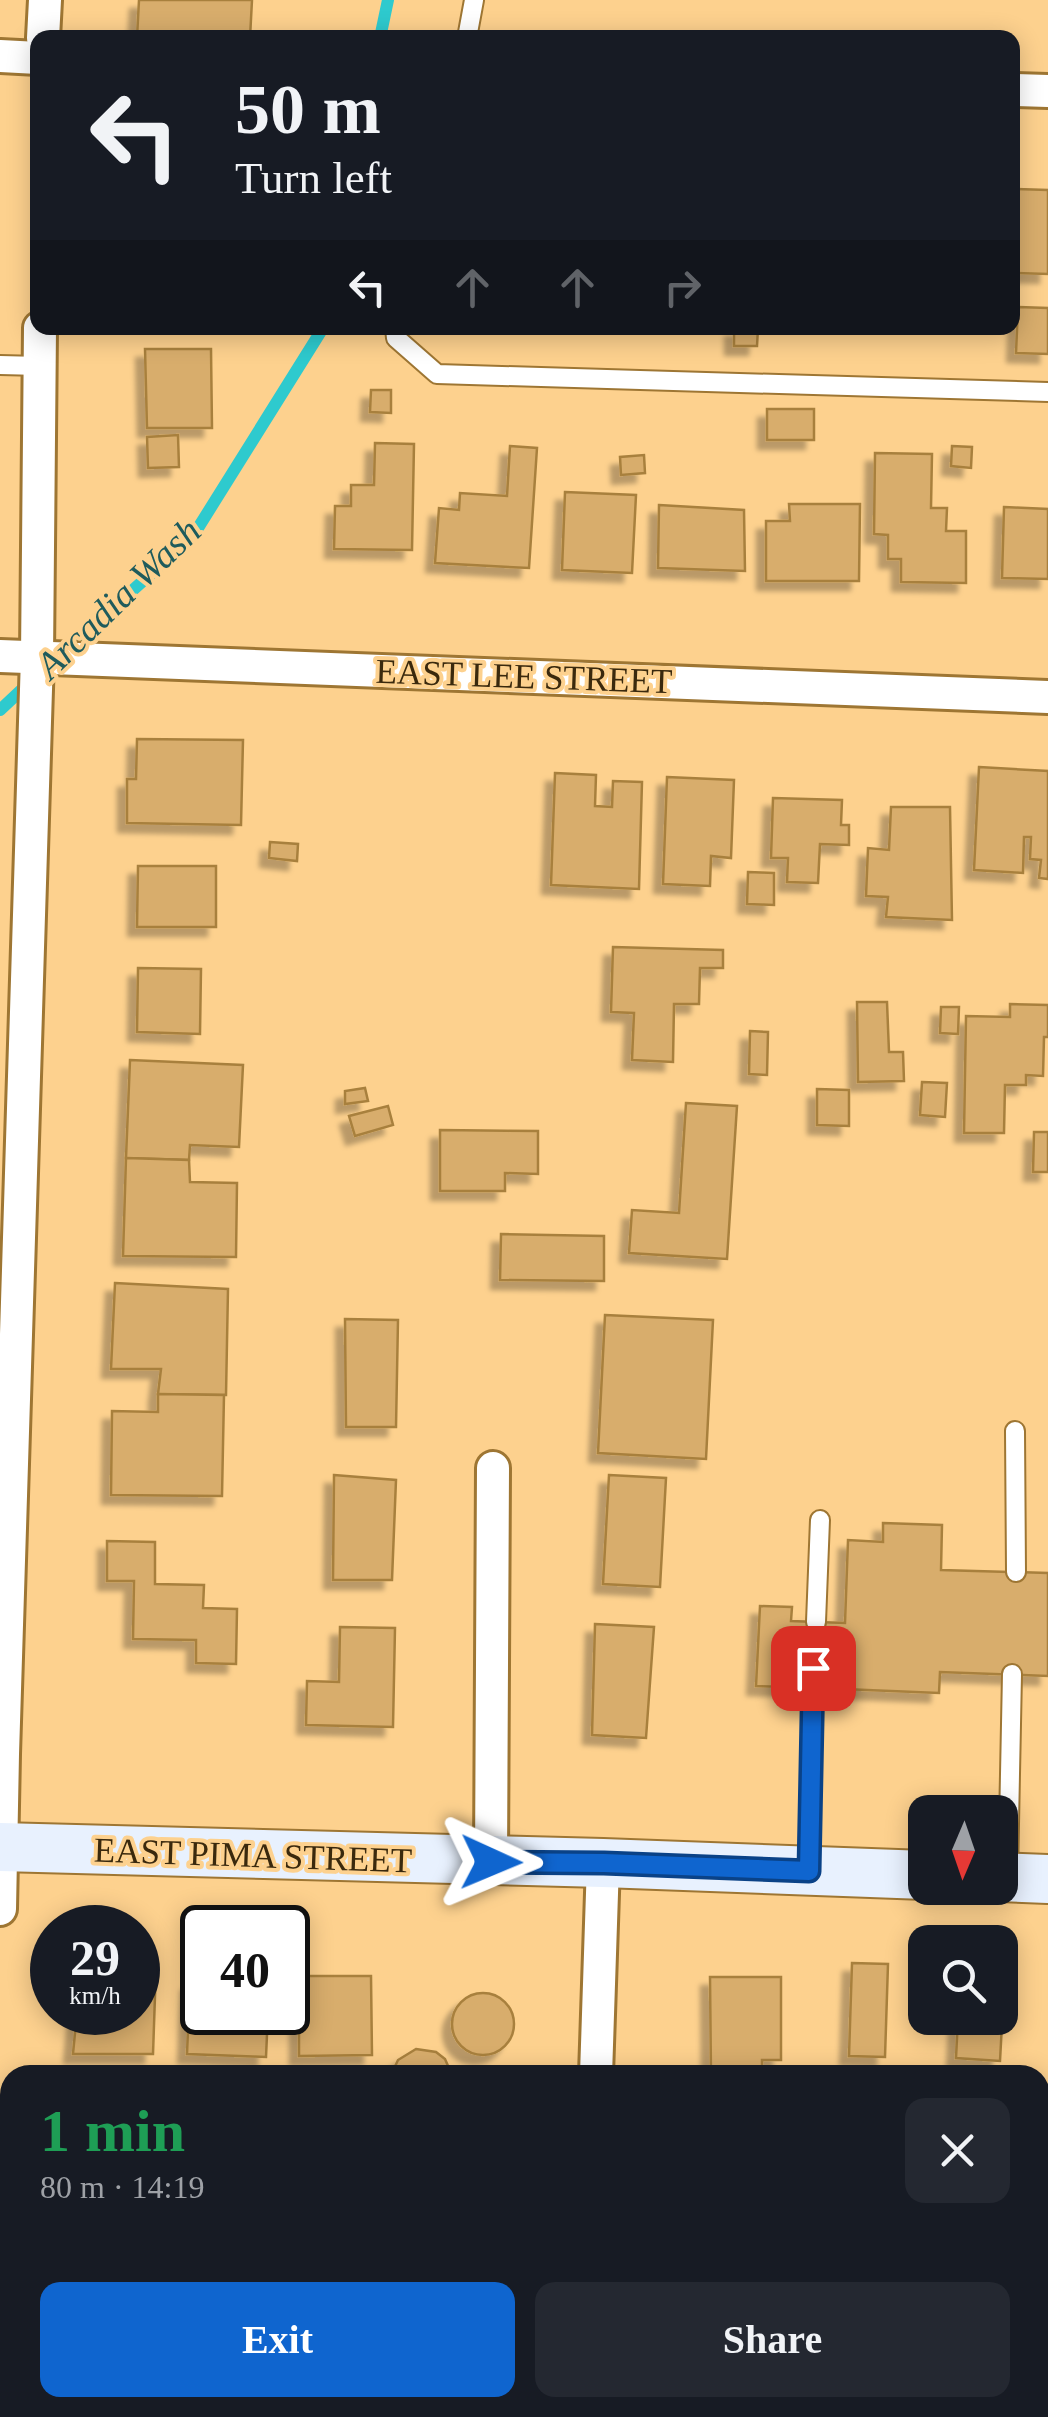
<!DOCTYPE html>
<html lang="en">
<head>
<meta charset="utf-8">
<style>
  :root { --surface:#171b24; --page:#242831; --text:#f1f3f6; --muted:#9ea1a6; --accent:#0f65cf }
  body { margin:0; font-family:"Times New Roman",serif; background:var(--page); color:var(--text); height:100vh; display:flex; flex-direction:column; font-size:38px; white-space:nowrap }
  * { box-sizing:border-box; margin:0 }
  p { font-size:32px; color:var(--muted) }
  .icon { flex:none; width:55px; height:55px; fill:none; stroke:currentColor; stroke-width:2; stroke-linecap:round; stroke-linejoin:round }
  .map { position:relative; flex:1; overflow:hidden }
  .details { position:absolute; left:0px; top:2065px; width:1050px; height:352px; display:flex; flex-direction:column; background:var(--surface); border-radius:30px 30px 0 0; box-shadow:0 5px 25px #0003 }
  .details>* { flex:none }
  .hud { position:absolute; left:30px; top:30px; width:990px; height:305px; border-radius:20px; box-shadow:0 5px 25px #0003; background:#171b24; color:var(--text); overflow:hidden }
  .needle { width:65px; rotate:182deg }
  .buttons { position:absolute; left:908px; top:1795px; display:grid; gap:20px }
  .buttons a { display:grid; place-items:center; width:110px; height:110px; border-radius:20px; background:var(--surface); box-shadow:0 5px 25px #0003; font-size:50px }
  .speed { position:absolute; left:30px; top:1905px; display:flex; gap:20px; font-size:50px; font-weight:700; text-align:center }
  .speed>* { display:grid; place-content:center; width:130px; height:130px; border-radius:50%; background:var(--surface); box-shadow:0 5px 25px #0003; line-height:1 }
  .speed small { font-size:25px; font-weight:400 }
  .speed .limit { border:5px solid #111; border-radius:15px; background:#fff; color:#111 }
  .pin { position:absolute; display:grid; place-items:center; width:85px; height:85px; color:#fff; margin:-42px; border-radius:20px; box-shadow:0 5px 15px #0006 }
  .me { position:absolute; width:110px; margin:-55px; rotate:91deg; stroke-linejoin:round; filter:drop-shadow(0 0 8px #0008) }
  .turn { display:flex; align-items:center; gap:35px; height:210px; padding:0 40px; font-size:45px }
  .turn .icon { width:130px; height:130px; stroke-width:2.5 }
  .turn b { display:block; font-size:70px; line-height:85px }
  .lanes { display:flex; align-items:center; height:95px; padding:0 40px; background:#0003; justify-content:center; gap:50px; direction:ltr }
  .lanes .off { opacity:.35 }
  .round { display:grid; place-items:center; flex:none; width:105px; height:105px; border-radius:20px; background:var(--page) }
  .overview { display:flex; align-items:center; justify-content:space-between; height:170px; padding:0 40px }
  h1 { font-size:60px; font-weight:700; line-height:75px; color:#1e9e55 }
  .cta { display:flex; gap:20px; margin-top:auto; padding:20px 40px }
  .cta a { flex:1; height:115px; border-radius:20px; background:var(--accent); color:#fff; font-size:40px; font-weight:700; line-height:115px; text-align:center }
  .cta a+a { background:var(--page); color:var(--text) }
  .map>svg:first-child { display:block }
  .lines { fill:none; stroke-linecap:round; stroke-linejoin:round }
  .stream { stroke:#2ecace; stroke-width:12 }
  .building { fill:#d8ad6c; stroke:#a8803e; stroke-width:2.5; filter:url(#shadow) }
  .lane-casing { stroke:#9e7633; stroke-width:22 }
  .street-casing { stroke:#9e7633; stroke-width:38 }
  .secondary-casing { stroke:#9e7633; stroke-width:52 }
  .lane { stroke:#fff; stroke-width:18 }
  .street { stroke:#fff; stroke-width:32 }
  .secondary { stroke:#e8f1fe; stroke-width:48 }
  .route-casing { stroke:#0a4287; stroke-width:25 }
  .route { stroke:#0f65cf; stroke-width:18 }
  .labels { text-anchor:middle; stroke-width:8; stroke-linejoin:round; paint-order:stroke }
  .street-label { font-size:35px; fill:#3a290d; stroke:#fdd18e }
  .water-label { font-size:38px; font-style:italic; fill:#1f5b5c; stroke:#fdd18e }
</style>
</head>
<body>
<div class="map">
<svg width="1048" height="2417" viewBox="0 0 1048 2417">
  <defs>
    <filter id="shadow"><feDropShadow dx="-9" dy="9" stdDeviation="2.5" flood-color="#0004"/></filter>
  </defs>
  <rect width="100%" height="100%" fill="#fdd18e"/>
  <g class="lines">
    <!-- stream -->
    <g class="stream">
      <path d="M 380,38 L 388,0"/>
      <path d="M 65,651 L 193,536 L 323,328"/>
      <path d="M 0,710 L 31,681"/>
    </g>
  </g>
  <!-- building -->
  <g class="building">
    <path d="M 139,0 L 252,0 L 250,38 L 137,38 Z"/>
    <path d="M 1012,189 L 1048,190 L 1048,274 L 1012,273 Z"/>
    <path d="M 1018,307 L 1048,308 L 1048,354 L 1016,353 Z"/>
    <path d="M 734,328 L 758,328 L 757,346 L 734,346 Z"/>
    <path d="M 145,349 L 211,349 L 212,428 L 147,428 Z"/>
    <path d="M 371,390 L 391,390 L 391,413 L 370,412 Z"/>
    <rect x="767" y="409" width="47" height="31"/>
    <path d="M 178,435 L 179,467 L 148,468 L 147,437 Z"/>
    <path d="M 375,443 L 414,444 L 412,550 L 334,549 L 335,506 L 351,506 L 351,485 L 374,485 Z"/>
    <path d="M 510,446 L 537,448 L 529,568 L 435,563 L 439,508 L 459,510 L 460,493 L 507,496 Z"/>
    <path d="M 952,446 L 972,447 L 971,468 L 951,466 Z"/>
    <path d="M 875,453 L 932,454 L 931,508 L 947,508 L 946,531 L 966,531 L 966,583 L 901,582 L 901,559 L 888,559 L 888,535 L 874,534 Z"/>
    <path d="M 644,455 L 645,473 L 621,475 L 620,457 Z"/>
    <path d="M 565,492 L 636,495 L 632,573 L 562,570 Z"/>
    <path d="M 789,504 L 860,504 L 859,581 L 766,581 L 766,521 L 790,521 Z"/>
    <path d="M 659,505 L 744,510 L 745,571 L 658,568 Z"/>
    <path d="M 1004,507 L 1048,509 L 1048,579 L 1002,578 Z"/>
    <path d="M 137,739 L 243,740 L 241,825 L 127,823 L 127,779 L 136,779 Z"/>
    <path d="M 979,767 L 1048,771 L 1048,879 L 1039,878 L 1041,860 L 1030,859 L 1031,837 L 1024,837 L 1023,873 L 974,870 Z"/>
    <path d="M 555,773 L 596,775 L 595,806 L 612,807 L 613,781 L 642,782 L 639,889 L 551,885 Z"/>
    <path d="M 667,777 L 734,780 L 731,858 L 711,856 L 710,886 L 663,884 Z"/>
    <path d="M 773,798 L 842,800 L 841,825 L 849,825 L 849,845 L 820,844 L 818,883 L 787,882 L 788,858 L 771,858 Z"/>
    <path d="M 891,807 L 950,807 L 952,920 L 886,917 L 888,897 L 866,896 L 868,848 L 889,850 Z"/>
    <path d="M 270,842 L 298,844 L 297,861 L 269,858 Z"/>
    <path d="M 138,866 L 216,866 L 216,927 L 137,927 Z"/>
    <path d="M 748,872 L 774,873 L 774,905 L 747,904 Z"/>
    <path d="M 613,947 L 723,950 L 723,968 L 700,968 L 699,1004 L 674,1004 L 673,1062 L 632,1060 L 634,1013 L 611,1012 Z"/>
    <path d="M 138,968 L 201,969 L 200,1034 L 137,1032 Z"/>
    <path d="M 857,1002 L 887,1002 L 889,1052 L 903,1052 L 904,1081 L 858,1082 Z"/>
    <path d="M 1010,1004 L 1048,1005 L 1048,1037 L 1044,1037 L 1043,1076 L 1026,1075 L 1026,1085 L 1005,1085 L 1004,1133 L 964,1133 L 966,1016 L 1010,1017 Z"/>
    <path d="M 941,1007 L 959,1007 L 958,1034 L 940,1033 Z"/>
    <path d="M 750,1031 L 768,1032 L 767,1075 L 749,1074 Z"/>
    <path d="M 130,1060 L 243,1065 L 239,1147 L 190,1145 L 189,1160 L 126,1158 Z"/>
    <path d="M 922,1082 L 947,1083 L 945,1117 L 920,1115 Z"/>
    <path d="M 365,1088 L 368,1101 L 345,1104 L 345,1091 Z"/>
    <path d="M 817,1089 L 849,1090 L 849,1126 L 817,1125 Z"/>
    <path d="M 686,1103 L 737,1106 L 727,1259 L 629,1253 L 632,1210 L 679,1213 Z"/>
    <path d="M 388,1106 L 393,1125 L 355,1136 L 349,1116 Z"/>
    <path d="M 440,1130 L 538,1131 L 538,1174 L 505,1173 L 505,1191 L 440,1191 Z"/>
    <path d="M 1034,1132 L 1048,1132 L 1048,1172 L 1033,1172 Z"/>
    <path d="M 126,1158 L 189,1160 L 190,1182 L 237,1183 L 236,1257 L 123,1256 Z"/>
    <path d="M 501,1234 L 604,1236 L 604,1281 L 500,1280 Z"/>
    <path d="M 115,1283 L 228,1289 L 226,1395 L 158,1394 L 161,1369 L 111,1369 Z"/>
    <path d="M 605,1315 L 713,1320 L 706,1459 L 598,1453 Z"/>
    <path d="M 345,1319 L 398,1320 L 396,1427 L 346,1427 Z"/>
    <path d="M 158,1394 L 224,1395 L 222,1496 L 111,1495 L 112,1411 L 158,1412 Z"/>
    <path d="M 334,1475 L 396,1480 L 392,1580 L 333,1580 Z"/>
    <path d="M 609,1475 L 666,1478 L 660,1587 L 603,1584 Z"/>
    <path d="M 883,1523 L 942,1525 L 941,1570 L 1048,1573 L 1048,1676 L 940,1672 L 939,1693 L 843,1689 L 844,1669 L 786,1666 L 785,1687 L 756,1686 L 760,1606 L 792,1607 L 791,1621 L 845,1623 L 848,1540 L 883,1542 Z"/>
    <path d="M 107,1541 L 155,1542 L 155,1584 L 204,1585 L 203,1608 L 237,1609 L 236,1664 L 196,1663 L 196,1640 L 133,1639 L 134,1581 L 107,1581 Z"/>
    <path d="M 595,1624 L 654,1627 L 646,1738 L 592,1735 Z"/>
    <path d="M 340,1627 L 395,1628 L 393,1727 L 306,1725 L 307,1681 L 339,1682 Z"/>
    <path d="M 852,1963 L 888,1964 L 885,2057 L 849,2056 Z"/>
    <path d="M 138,1966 L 156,1967 L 153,2054 L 73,2054 L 77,2012 L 138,2012 Z"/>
    <path d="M 1000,1967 L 1005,1968 L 1000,2061 L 956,2058 L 958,2018 L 1000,2018 Z"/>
    <path d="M 299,1976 L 371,1976 L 372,2055 L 299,2056 Z"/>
    <path d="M 710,1977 L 781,1977 L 781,2060 L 762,2060 L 762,2075 L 711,2075 Z"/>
    <path d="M 190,1982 L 202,1982 L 202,2012 L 268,2012 L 266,2057 L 187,2054 Z"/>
    <circle cx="483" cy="2024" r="31"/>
    <path d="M 416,2049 L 436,2052 L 445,2059 L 452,2075 L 391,2075 L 398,2060 Z"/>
    <path d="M 1040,2173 L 1048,2173 L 1048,2264 L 1046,2258 L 1040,2258 Z"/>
    <path d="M 1040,2332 L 1048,2332 L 1048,2417 L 1023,2417 L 1024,2408 L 1040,2408 Z"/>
    <path d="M 171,2408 L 257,2408 L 257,2417 L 170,2417 Z"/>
    <path d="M 424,2408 L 481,2408 L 480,2417 L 424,2417 Z"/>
    <path d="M 698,2408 L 812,2408 L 812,2414 L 698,2412 Z"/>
  </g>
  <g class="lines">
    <!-- lane casing -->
    <g class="lane-casing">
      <g id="lane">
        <path d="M 467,38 L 474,0"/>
        <path d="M 395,328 L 396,338 L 437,374 L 1048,392"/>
        <path d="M 0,365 L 40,366"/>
        <path d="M 1015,1431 L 1016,1572"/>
        <path d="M 816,1622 L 820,1520"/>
        <path d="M 809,1871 L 813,1668"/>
        <path d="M 1008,1874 L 1012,1674"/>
      </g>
    </g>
    <!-- street casing -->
    <g class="street-casing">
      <g id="street">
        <path d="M 43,38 L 45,0"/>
        <path d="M 0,56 L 38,58"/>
        <path d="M 1012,90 L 1048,91"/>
        <path d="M 0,656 L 1048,697"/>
        <path d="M 491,1862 L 493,1468"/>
        <path d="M 0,1909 L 3,1754 L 37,657 L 40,328"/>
        <path d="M 596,2075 L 603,1863"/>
        <path d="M 586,2417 L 587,2408"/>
      </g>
    </g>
    <!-- secondary casing -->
    <g class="secondary-casing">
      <g id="secondary">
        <path d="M 0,1847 L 603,1863 L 925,1875"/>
        <path d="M 1000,1877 L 1048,1879"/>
      </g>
    </g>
    <!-- lane -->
    <use href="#lane" class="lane"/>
    <!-- street -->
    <use href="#street" class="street"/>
    <!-- secondary -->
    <use href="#secondary" class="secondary"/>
  </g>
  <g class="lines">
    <!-- route casing -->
    <g class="route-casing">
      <path id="route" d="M 491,1862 L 604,1863 L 809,1871 L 813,1668"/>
    </g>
    <!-- route -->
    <use href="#route" class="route"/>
  </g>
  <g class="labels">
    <!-- street labels -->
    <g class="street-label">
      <text transform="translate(524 676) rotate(2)" y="12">EAST LEE STREET</text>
      <text transform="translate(253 1855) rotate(2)" y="12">EAST PIMA STREET</text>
    </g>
    <!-- water labels -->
    <g class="water-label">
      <text transform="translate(118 598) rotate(-44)" y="13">Arcadia Wash</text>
    </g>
  </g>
</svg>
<div class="buttons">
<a><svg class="needle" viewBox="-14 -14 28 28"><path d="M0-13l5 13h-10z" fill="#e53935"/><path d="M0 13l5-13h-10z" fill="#9ea1a6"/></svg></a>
<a><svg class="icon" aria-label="search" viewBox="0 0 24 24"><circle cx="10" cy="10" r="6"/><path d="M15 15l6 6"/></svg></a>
</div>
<div class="speed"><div>29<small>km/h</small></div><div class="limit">40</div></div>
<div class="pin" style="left:813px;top:1668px;background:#d93025"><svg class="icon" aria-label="arrive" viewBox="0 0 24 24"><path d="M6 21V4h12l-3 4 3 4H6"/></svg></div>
<svg class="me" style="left:491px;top:1862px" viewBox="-20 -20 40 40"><path d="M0-17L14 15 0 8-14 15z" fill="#0f65cf" stroke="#fff" stroke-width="4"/></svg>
<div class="hud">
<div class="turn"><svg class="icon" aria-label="left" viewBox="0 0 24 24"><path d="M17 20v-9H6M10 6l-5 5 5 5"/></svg><div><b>50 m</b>Turn left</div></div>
<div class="lanes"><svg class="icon" aria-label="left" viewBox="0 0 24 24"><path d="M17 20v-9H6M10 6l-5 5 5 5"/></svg><svg class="icon off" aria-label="ahead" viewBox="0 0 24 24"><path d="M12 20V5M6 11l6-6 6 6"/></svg><svg class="icon off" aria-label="ahead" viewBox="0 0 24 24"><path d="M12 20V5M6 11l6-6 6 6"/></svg><svg class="icon off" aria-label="right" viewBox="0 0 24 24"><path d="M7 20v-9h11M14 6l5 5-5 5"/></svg></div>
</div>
<section class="details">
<div class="overview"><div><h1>1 min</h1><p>80 m · 14:19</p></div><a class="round"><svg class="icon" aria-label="close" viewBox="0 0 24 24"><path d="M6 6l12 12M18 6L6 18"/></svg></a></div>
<div class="cta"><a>Exit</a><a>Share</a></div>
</section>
</div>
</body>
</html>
